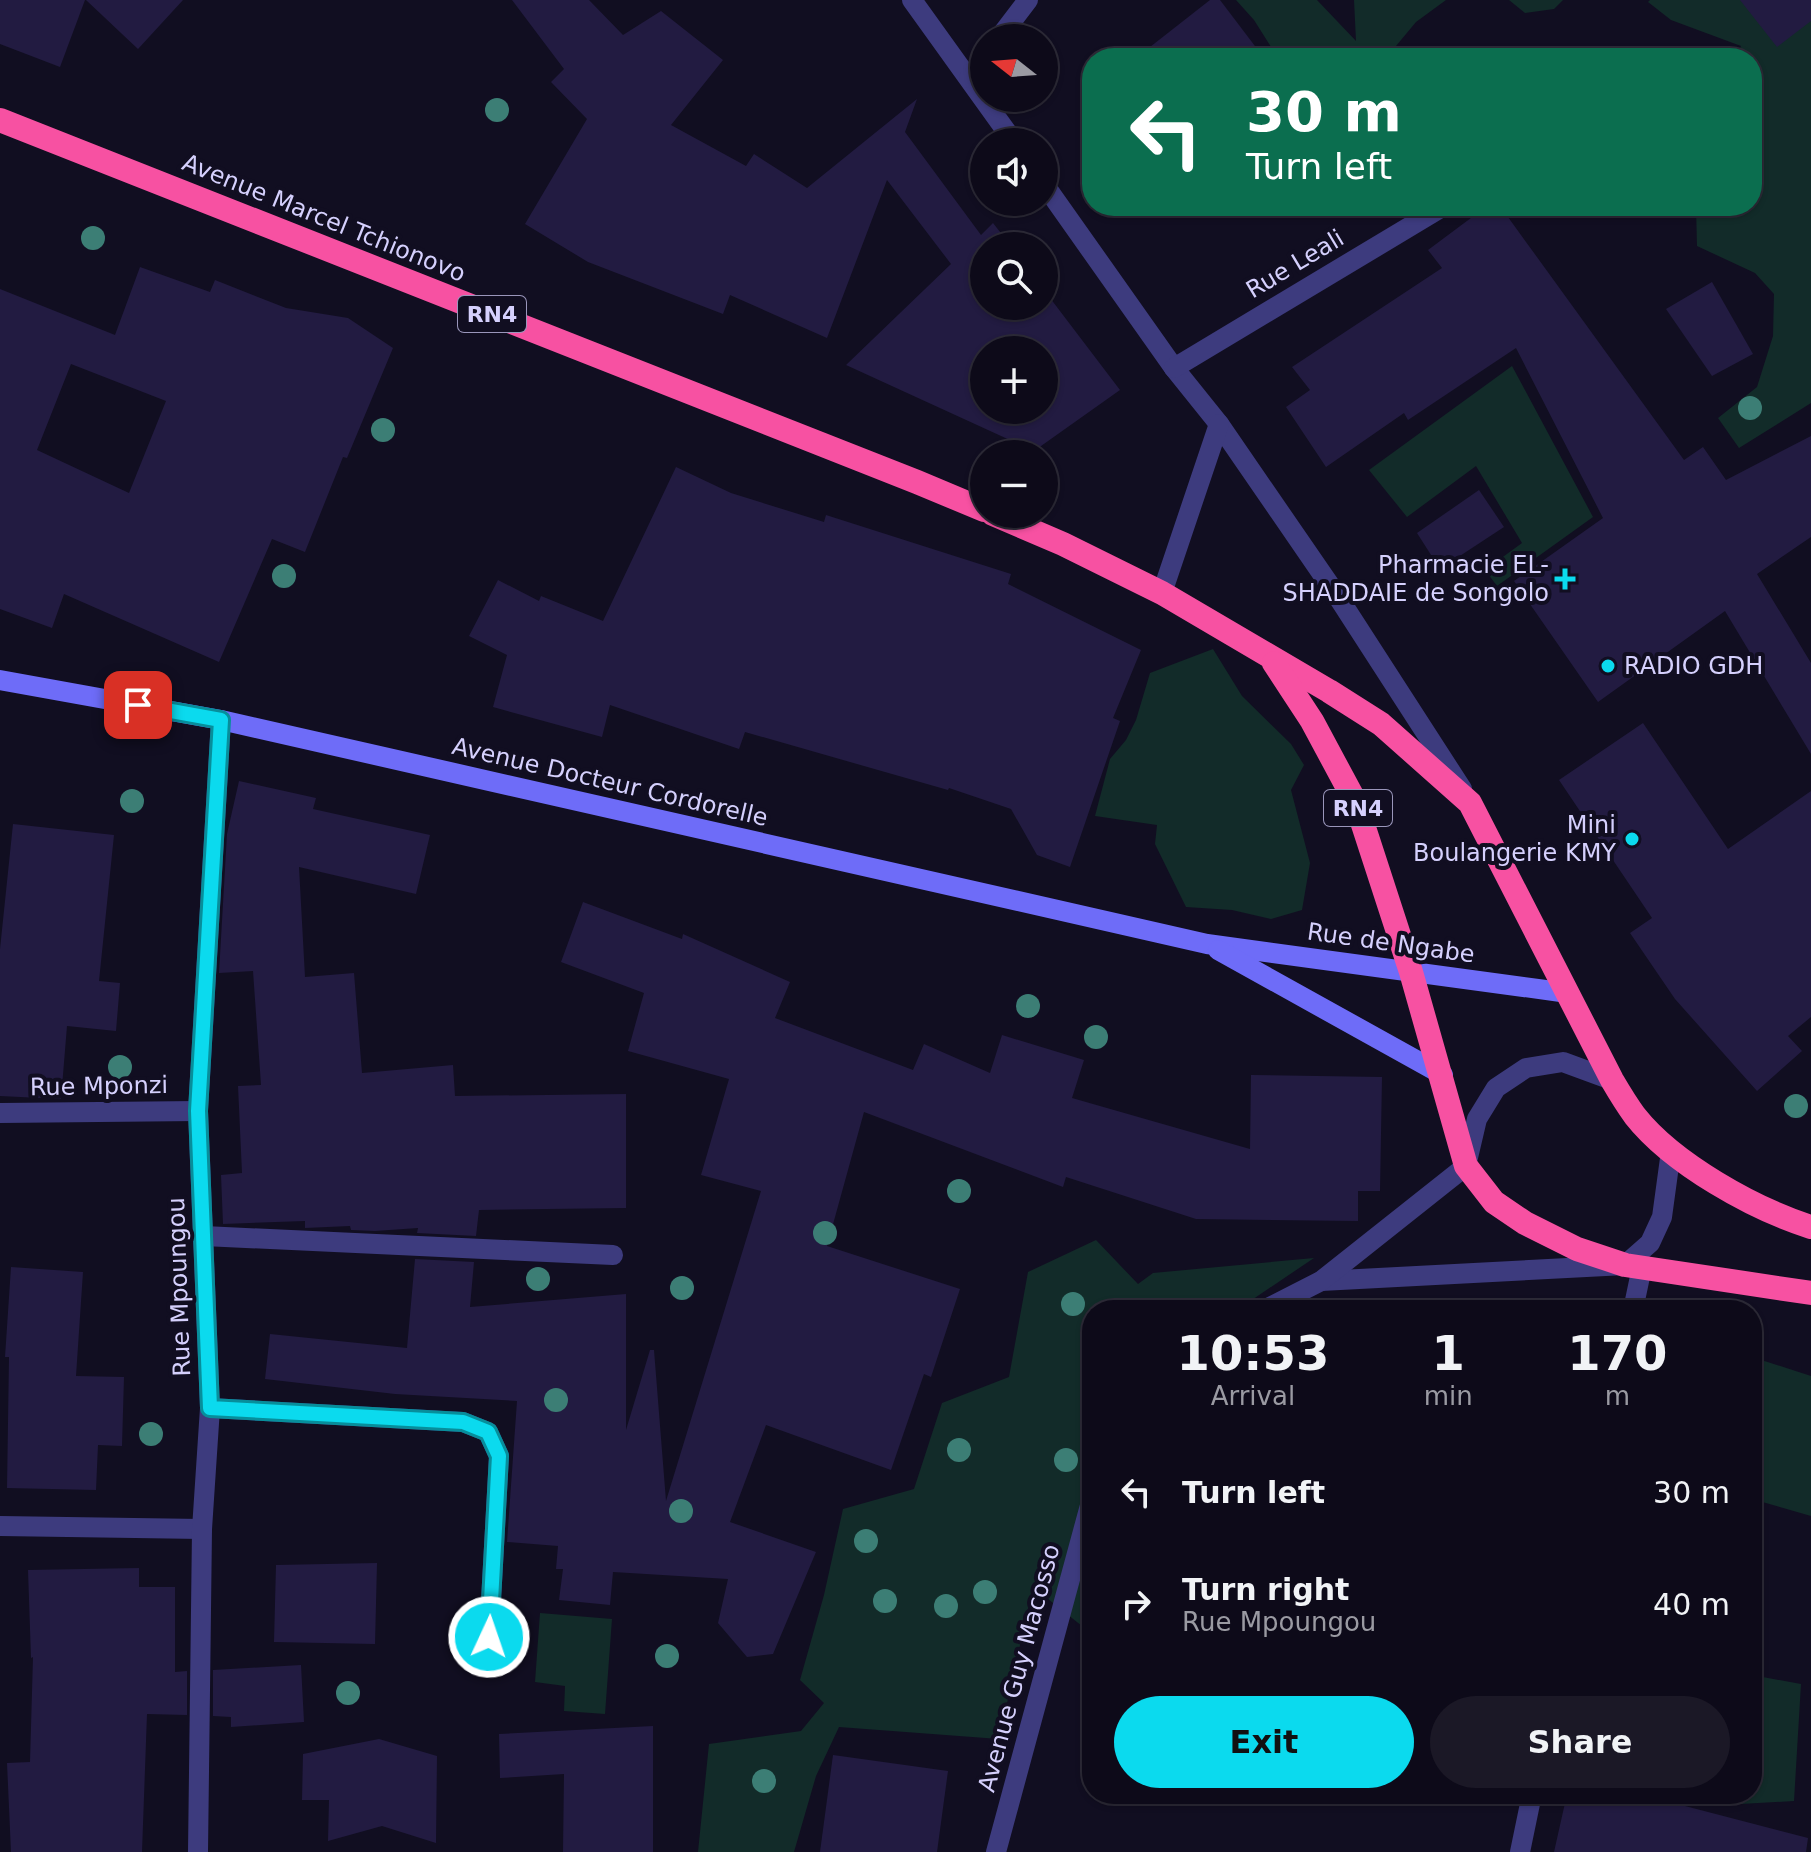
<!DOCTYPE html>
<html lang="en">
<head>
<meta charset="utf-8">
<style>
  :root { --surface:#0d0a19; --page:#1b1826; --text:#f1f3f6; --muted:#9a9aa2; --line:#2d2b38; --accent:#0bdaee }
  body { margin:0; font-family:"DejaVu Sans",sans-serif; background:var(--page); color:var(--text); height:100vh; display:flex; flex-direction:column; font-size:30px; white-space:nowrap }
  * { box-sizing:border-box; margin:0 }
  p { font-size:26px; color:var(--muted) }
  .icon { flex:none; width:44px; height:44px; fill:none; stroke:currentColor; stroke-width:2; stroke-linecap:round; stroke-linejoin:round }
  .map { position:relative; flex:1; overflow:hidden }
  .drawer { position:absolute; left:1082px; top:1300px; width:680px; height:504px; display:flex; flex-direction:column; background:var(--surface); border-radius:32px; box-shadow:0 2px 6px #0004,0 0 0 2px var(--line) }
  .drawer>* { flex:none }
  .hud { position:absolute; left:1082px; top:48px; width:680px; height:168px; border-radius:32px; box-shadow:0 2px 6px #0004,0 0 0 2px var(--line); background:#0b6e4f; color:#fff; overflow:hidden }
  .needle { width:52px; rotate:287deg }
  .fabs { position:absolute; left:970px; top:24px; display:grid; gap:16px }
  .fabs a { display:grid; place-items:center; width:88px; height:88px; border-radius:50%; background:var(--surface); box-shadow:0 2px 6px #0004,0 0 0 2px var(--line); font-size:40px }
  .pin { position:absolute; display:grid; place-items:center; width:68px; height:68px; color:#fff; margin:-34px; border-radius:16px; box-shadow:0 4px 12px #0006 }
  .me { position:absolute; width:88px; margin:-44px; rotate:3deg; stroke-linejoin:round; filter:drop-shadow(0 0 6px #0008) }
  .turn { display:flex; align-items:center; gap:28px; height:168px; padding:0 32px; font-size:36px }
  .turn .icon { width:104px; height:104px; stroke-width:2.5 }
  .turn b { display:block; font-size:56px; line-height:68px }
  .eta { display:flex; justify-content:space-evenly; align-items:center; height:136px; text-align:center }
  .eta b { font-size:48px; font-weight:700; line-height:56px }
  .action { display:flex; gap:16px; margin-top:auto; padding:16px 32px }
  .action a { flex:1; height:92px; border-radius:48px; background:var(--accent); color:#111; font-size:32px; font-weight:700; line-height:92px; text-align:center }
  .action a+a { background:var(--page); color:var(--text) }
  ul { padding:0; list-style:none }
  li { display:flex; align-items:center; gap:24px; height:112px; padding:0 32px }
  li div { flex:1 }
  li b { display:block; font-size:30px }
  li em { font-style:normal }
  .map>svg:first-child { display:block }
  .green { fill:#122b29 }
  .building { fill:#221b41; fill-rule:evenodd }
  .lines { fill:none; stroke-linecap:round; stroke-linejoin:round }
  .street { stroke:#3d3b7e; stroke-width:20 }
  .secondary { stroke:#6e6cf8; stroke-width:20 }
  .highway { stroke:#f751a2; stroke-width:24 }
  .tree { fill:#3c7e75 }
  .route-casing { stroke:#078e9b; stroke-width:20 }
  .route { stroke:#0bdaee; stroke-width:14 }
  .poi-dot { fill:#0bdaee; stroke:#110e21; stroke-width:3 }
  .labels { text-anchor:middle; stroke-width:8; stroke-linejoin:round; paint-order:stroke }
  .shield { fill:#110e21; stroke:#9a96bb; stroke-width:2 }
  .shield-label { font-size:22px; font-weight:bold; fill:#d5d0fd }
  .street-label { font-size:24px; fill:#d5d0fd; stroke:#110e21 }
  .poi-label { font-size:24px; fill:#d5d0fd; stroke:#110e21; text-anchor:end }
</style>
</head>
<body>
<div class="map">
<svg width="1811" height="1852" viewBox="0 0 1811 1852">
  <rect width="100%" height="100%" fill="#110e21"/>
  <!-- green -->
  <g class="green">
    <path d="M 1236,0 L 1317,0 L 1356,41 L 1354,0 L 1446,0 L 1416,22 L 1396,46 L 1378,51 L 1341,55 L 1342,58 L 1278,58 L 1254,20 Z"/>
    <path d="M 1509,0 L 1563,0 L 1554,9 L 1525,13 Z"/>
    <path d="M 1650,0 L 1811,0 L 1811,403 L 1739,448 L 1718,418 L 1757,387 L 1773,336 L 1774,294 L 1755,273 L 1697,246 L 1696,206 L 1752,206 L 1752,58 L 1736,58 L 1741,46 L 1671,20 L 1648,2 Z"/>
    <path d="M 1350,206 L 1412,206 C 1391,215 1372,213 1350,206 Z"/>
    <path d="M 1512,366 L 1593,517 L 1497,586 L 1485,570 L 1522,543 L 1476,466 L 1407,517 L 1369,470 Z"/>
    <path d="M 1213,649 L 1242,696 L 1291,744 L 1304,765 L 1291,790 L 1310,863 L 1302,910 L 1271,919 L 1232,910 L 1186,907 L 1155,844 L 1157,825 L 1095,816 L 1110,759 L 1126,740 L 1136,720 L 1150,673 Z"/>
    <path d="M 1096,1240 L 1138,1284 L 1153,1273 L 1314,1258 L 1237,1310 L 1092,1310 L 1092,1634 L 1033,1587 L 999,1739 L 839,1727 L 816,1776 L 794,1852 L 698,1852 L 709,1744 L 801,1731 L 824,1703 L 800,1680 L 824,1595 L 843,1509 L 914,1489 L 942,1403 L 1009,1377 L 1028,1272 Z"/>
    <path d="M 1752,1357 L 1811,1376 L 1811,1516 L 1752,1499 Z"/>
    <path d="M 540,1613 L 612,1619 L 605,1714 L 564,1711 L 565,1686 L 535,1682 Z"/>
    <path d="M 1752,1675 L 1801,1684 L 1794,1801 L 1723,1805 L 1721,1794 L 1752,1794 Z"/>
  </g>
  <!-- building -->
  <g class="building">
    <path d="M 0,0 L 85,0 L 60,67 L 0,44 Z"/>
    <path d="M 86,0 L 183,0 L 138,49 Z"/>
    <path d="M 512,0 L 589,0 L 623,35 L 661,11 L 723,60 L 671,125 L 746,166 L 754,154 L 807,188 L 917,99 L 905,132 L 981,235 L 993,223 L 1011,246 L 984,246 L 984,306 L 1044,306 L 1044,290 L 1120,390 L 1034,451 L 846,365 L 951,264 L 887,180 L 827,338 L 730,295 L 723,314 L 588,262 L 525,224 L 587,119 L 551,82 L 564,69 ZM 984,350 L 1044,350 L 1044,410 L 984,410 Z"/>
    <path d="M 1210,0 L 1220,0 L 1264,58 L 1136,58 Z"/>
    <path d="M 1740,0 L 1811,0 L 1811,21 L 1777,47 Z"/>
    <path d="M 1487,206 L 1500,206 L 1684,460 L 1703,447 L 1726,480 L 1811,436 L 1811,537 L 1757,574 L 1811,663 L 1811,754 L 1725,611 L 1598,702 L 1514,581 L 1603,518 L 1516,348 L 1408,420 L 1404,413 L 1326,467 L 1286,407 L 1310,390 L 1292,367 L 1442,268 L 1428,250 Z"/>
    <path d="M 140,267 L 210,292 L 215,280 L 286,308 L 348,318 L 393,348 L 347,458 L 343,457 L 305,552 L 272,539 L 219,662 L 64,594 L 52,628 L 0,609 L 0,289 L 115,335 ZM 71,364 L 166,401 L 129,493 L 37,450 Z"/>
    <path d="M 1712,282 L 1753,354 L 1712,376 L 1666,309 Z"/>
    <path d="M 676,467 L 731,493 L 824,522 L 826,515 L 1011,574 L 1008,584 L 1141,650 L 1113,718 L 1120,721 L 1070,867 L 1037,855 L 1011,809 L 949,788 L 948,790 L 745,732 L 739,749 L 610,705 L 602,737 L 493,707 L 507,655 L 469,636 L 498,580 L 539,601 L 541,596 L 603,621 Z"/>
    <path d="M 1479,490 L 1504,527 L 1440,569 L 1417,533 Z"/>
    <path d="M 1643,723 L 1728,849 L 1811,791 L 1811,1017 L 1788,1036 L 1802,1051 L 1757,1091 L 1675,999 L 1630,933 L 1652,918 L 1559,780 Z"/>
    <path d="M 239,781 L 316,798 L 313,809 L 430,835 L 416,894 L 299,867 L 305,977 L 354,973 L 362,1073 L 453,1065 L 455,1096 L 626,1094 L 626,1208 L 479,1210 L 476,1236 L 417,1233 L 418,1228 L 375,1231 L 351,1230 L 350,1226 L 305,1228 L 305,1221 L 223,1224 L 221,1175 L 242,1173 L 238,1086 L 261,1085 L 253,971 L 219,973 L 227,834 Z"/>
    <path d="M 13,824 L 114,835 L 99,981 L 120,983 L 116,1031 L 67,1026 L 61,1099 L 0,1096 L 0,949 Z"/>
    <path d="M 583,902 L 682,939 L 683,934 L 790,982 L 775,1018 L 913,1070 L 924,1044 L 990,1073 L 1002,1035 L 1084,1060 L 1072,1098 L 1250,1149 L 1251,1075 L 1382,1077 L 1380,1191 L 1358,1191 L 1358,1221 L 1196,1219 L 1066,1177 L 1063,1187 L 864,1112 L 827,1246 L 960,1289 L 931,1377 L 924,1374 L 891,1470 L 766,1425 L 730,1522 L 816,1552 L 773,1654 L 747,1657 L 718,1623 L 728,1579 L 613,1572 L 610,1605 L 559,1600 L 563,1569 L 556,1569 L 558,1546 L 507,1542 L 517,1401 L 395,1394 L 265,1379 L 270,1334 L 407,1348 L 415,1259 L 474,1262 L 470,1307 L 626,1294 L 626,1430 L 650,1350 L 654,1350 L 666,1501 L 761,1191 L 701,1175 L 729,1079 L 628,1051 L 644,993 L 561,962 Z"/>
    <path d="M 11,1267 L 83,1272 L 76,1376 L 124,1377 L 122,1446 L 98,1445 L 96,1490 L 7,1488 L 9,1357 L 5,1357 Z"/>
    <path d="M 377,1563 L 375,1644 L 274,1642 L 276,1565 Z"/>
    <path d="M 139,1568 L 139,1587 L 175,1587 L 175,1672 L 187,1671 L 187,1715 L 147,1714 L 142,1852 L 11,1852 L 7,1763 L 30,1762 L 33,1657 L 31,1658 L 28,1570 Z"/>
    <path d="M 301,1665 L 304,1722 L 231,1727 L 231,1717 L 213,1716 L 213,1670 Z"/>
    <path d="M 653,1726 L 653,1852 L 563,1852 L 564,1774 L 500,1778 L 499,1734 Z"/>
    <path d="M 379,1739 L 437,1756 L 436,1843 L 382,1826 L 328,1841 L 329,1800 L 302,1800 L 303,1754 Z"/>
    <path d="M 833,1755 L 948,1771 L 937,1852 L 820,1852 Z"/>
    <path d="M 1567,1794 L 1664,1794 L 1662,1800 L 1808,1838 L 1806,1852 L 1554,1852 Z"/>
  </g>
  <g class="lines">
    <!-- street -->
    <g class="street">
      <path d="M 912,0 L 1014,142"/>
      <path d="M 999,38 L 1028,0"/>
      <path d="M 1715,58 L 1719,56"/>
      <path d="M 969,78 L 984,58"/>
      <path d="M 1044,184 L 1174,368 L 1219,424 L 1338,597 L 1462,789"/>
      <path d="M 1174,368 L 1444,206"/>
      <path d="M 1162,593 L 1219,424"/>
      <path d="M 0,1113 L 198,1111"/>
      <path d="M 204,1236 L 613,1255"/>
      <path d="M 1321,1281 L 1625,1265 L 1650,1243 L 1662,1217 L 1671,1151"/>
      <path d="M 1264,1310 L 1321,1281 L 1466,1166 L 1477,1119 L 1496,1088 L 1526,1068 L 1563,1062 L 1612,1080"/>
      <path d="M 1633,1310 L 1642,1267"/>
      <path d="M 210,1408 L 463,1422 L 488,1432 L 499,1456 L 489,1637"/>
      <path d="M 0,1526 L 202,1529"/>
      <path d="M 198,1852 L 202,1529 L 210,1408 L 198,1111 L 221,720"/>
      <path d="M 996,1852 L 1092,1498"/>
      <path d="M 1520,1852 L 1532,1794"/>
    </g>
    <!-- secondary -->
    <g class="secondary">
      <path d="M 0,680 L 221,720 L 1207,944 L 1568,993"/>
      <path d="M 1218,950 L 1443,1075"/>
    </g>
    <!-- highway -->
    <g class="highway">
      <path d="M 0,120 L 917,482 L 984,510"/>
      <path d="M 993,514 L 1063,544 L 1162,593 L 1329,691 L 1381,724 L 1470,803 L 1612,1080 C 1619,1092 1627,1105 1635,1116 C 1673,1164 1754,1209 1811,1227"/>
      <path d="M 1274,663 L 1312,721 L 1356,803 L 1411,972 L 1466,1166 L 1494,1202 L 1525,1223 L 1577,1249 L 1625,1265 L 1811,1293"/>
    </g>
  </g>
  <!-- trees -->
  <g class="tree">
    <circle cx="497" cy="110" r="12"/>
    <circle cx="93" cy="238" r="12"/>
    <circle cx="1750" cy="408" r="12"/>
    <circle cx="383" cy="430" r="12"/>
    <circle cx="284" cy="576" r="12"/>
    <circle cx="132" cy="801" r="12"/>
    <circle cx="1028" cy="1006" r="12"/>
    <circle cx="1096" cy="1037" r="12"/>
    <circle cx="120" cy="1067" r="12"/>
    <circle cx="1796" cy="1106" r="12"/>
    <circle cx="959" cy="1191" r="12"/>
    <circle cx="825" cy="1233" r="12"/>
    <circle cx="538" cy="1279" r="12"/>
    <circle cx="682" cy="1288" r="12"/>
    <circle cx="1073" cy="1304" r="12"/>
    <circle cx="556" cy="1400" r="12"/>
    <circle cx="151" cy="1434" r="12"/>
    <circle cx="959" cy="1450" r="12"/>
    <circle cx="1066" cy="1460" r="12"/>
    <circle cx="681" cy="1511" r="12"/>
    <circle cx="866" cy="1541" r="12"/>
    <circle cx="985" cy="1592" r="12"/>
    <circle cx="885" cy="1601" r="12"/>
    <circle cx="946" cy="1606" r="12"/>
    <circle cx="667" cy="1656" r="12"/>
    <circle cx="348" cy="1693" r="12"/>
    <circle cx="764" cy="1781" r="12"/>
  </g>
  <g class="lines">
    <!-- route casing -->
    <g class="route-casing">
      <path id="route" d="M 138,705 L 221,720 L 198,1111 L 210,1408 L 463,1422 L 488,1432 L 499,1456 L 489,1637"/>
    </g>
    <!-- route -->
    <use href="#route" class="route"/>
  </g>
  <!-- markers -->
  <g class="poi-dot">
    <path d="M1561 567h8v8h8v8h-8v8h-8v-8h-8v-8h8z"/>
    <circle cx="1608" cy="666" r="8"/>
    <circle cx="1632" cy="839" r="8"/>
  </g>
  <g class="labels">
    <!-- shield labels -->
    <g class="shield">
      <rect x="458" y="296" width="68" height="36" rx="6"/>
      <rect x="1324" y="790" width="68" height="36" rx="6"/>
    </g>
    <g class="shield-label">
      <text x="492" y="322">RN4</text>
      <text x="1358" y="816">RN4</text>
    </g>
    <!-- street labels -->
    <g class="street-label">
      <text transform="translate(324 218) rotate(22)" y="8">Avenue Marcel Tchionovo</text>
      <text transform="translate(1295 264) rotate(-31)" y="8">Rue Leali</text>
      <text transform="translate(610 782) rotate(13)" y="8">Avenue Docteur Cordorelle</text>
      <text transform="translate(1391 943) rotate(8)" y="8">Rue de Ngabe</text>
      <text transform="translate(99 1086) rotate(-1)" y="8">Rue Mponzi</text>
      <text transform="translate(179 1287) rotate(-92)" y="8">Rue Mpoungou</text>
      <text transform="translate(1019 1668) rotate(-75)" y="8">Avenue Guy Macosso</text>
    </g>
    <!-- poi labels -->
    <g class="poi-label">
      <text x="1549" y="573">Pharmacie EL-<tspan x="1549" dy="28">SHADDAIE de Songolo</tspan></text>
      <text x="1624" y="674" text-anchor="start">RADIO GDH</text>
      <text x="1616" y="833">Mini<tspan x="1616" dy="28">Boulangerie KMY</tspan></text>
    </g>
  </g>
</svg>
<div class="fabs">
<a><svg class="needle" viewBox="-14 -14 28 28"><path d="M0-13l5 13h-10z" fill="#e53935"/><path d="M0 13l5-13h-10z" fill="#9a9aa2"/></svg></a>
<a><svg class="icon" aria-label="sound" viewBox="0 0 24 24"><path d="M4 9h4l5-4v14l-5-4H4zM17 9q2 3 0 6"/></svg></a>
<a><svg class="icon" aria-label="search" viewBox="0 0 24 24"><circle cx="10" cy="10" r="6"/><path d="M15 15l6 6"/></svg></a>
<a>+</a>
<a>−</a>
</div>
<div class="pin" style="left:138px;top:705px;background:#d93025"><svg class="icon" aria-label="arrive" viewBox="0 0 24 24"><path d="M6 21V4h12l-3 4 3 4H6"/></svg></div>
<svg class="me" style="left:489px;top:1637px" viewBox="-20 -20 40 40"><circle r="17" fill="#0bdaee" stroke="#fff" stroke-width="3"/><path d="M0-11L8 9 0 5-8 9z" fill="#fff"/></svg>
<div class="hud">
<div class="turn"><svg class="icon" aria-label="left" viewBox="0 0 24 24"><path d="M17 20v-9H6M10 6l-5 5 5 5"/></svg><div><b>30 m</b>Turn left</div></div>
</div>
<section class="drawer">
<div class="eta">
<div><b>10:53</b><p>Arrival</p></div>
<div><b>1</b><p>min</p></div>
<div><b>170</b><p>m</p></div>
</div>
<ul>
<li><svg class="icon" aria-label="left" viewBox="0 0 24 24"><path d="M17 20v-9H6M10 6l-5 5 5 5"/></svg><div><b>Turn left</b></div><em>30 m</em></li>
<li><svg class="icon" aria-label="right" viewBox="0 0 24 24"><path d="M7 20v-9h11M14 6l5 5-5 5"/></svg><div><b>Turn right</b><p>Rue Mpoungou</p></div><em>40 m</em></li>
</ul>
<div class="action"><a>Exit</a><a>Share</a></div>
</section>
</div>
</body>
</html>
